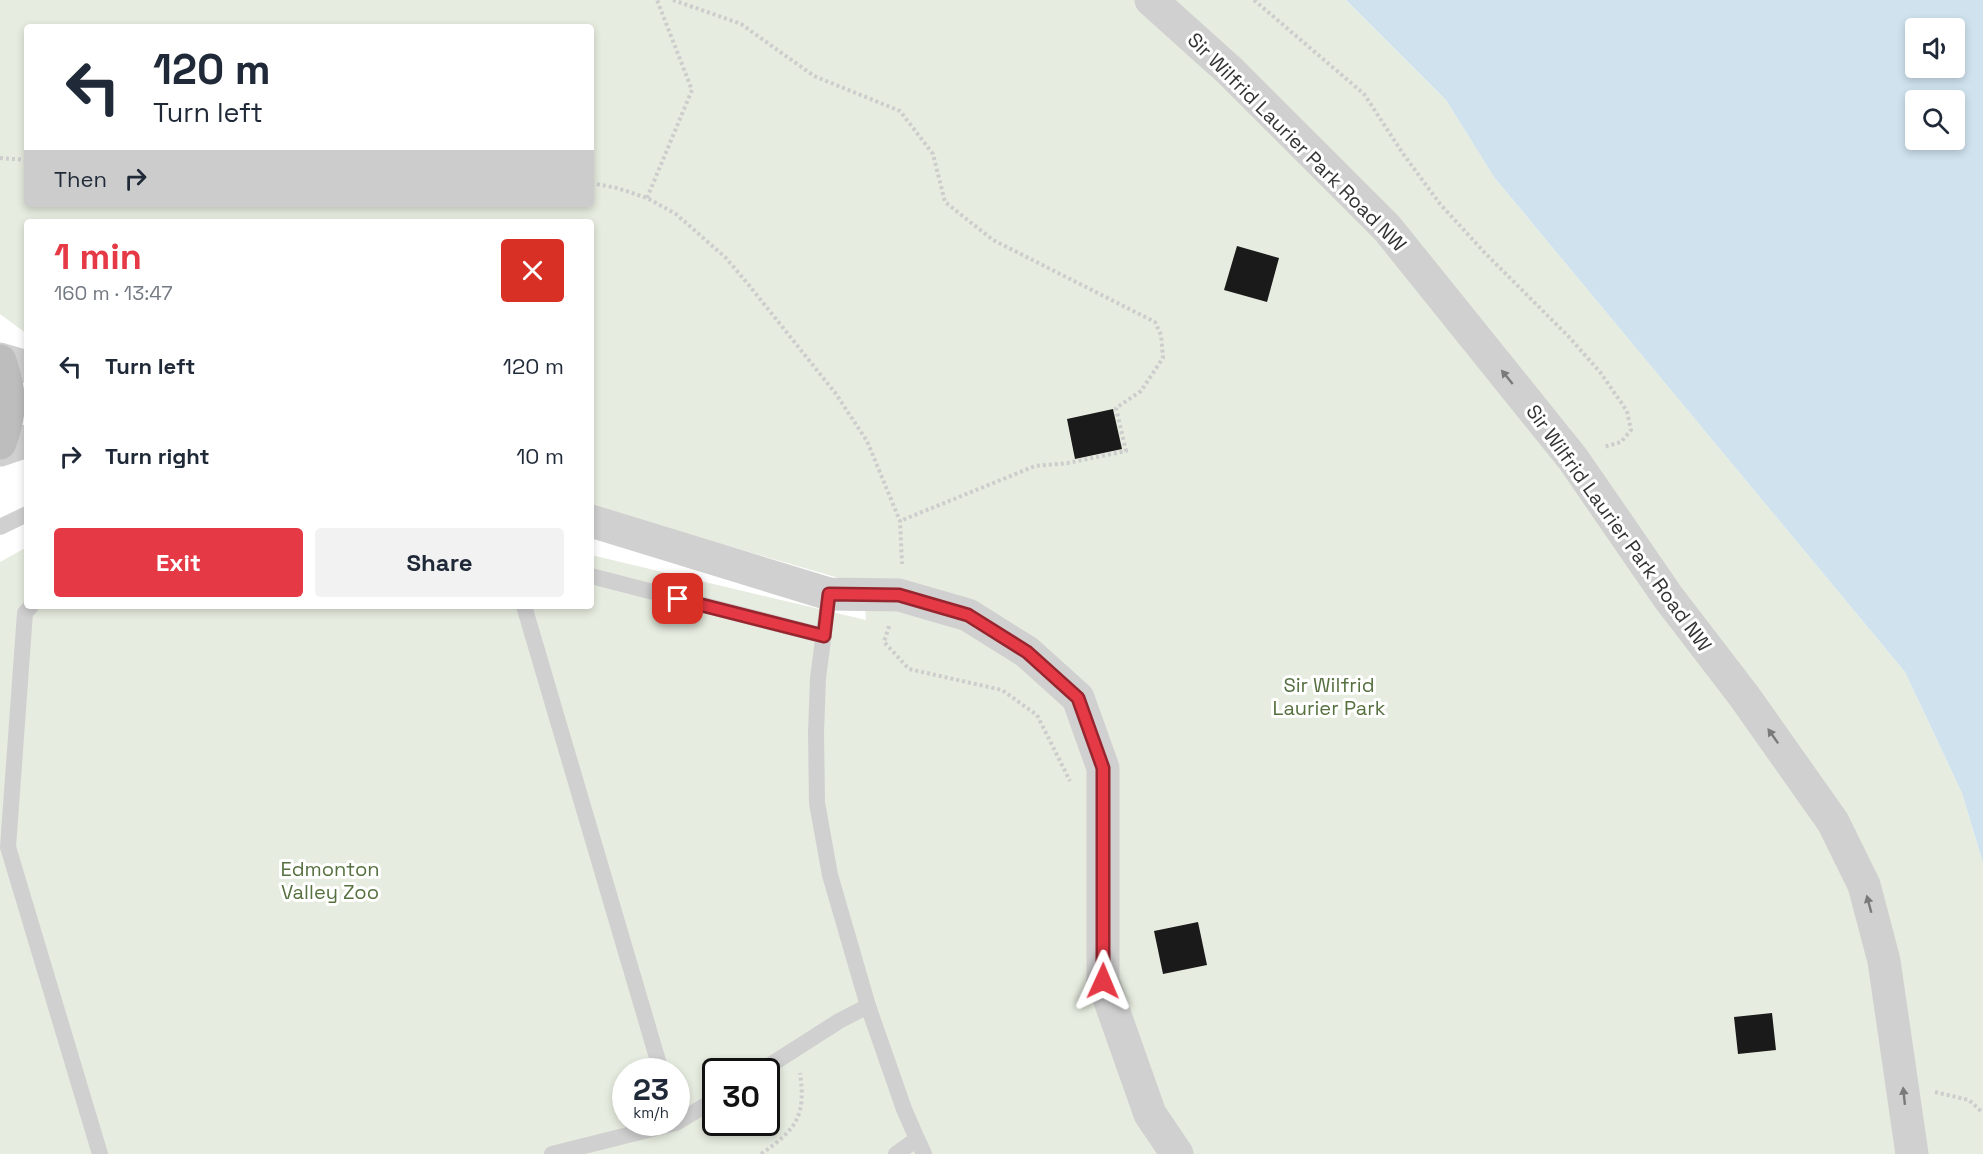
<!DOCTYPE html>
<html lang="en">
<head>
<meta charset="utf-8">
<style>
  :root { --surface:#fff; --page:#f2f2f3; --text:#1f2937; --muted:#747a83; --accent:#e63946 }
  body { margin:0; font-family:"Space Grotesk",sans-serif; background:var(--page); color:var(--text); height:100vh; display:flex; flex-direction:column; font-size:22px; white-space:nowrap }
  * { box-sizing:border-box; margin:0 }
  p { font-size:20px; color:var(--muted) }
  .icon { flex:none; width:33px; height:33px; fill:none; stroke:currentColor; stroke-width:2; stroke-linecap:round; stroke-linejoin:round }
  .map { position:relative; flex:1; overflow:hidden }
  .sheet { position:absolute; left:24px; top:219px; width:570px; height:390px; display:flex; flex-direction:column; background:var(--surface); border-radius:6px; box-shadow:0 3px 9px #0003 }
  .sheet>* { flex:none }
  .top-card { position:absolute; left:24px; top:24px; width:570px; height:183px; border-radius:6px; box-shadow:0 3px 9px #0003; background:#fff; color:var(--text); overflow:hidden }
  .fabs { position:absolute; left:1905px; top:18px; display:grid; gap:12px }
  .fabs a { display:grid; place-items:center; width:60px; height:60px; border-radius:6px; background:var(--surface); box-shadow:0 3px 9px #0003; font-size:30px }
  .speed { position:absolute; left:612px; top:1058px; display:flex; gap:12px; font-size:30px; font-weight:700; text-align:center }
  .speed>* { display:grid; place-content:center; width:78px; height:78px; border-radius:50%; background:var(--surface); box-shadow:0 3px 9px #0003; line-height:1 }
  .speed small { font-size:15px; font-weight:400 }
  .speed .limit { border:3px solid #111; border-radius:9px; background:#fff; color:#111 }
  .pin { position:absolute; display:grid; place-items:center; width:51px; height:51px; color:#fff; margin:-26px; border-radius:12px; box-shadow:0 3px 9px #0006 }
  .me { position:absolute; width:66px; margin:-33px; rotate:1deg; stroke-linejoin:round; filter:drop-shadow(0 0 4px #0008) }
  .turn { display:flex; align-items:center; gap:21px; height:126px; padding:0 30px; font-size:27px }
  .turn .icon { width:78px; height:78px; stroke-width:2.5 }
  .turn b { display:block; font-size:42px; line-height:51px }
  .then { display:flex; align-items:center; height:57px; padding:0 30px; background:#0003; gap:12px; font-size:22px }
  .round { display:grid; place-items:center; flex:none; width:63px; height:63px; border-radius:6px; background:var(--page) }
  .head { display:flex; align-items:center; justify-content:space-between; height:102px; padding:0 30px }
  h1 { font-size:36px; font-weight:600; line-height:45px; color:var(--accent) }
  .button { display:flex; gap:12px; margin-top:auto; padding:12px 30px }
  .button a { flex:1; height:69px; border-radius:6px; background:var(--accent); color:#fff; font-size:24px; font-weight:600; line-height:69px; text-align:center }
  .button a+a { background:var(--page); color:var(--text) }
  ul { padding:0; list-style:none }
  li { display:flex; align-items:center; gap:18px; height:90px; padding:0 30px }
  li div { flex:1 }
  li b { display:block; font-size:22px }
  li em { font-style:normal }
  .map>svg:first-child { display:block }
  .green { fill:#e6ecdf; fill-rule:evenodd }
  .water { fill:#cfe2ee; fill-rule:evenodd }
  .building { fill:#1a1a1a }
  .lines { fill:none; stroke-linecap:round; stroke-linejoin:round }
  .path { stroke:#cdcdcd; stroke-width:4; stroke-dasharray:3 3; stroke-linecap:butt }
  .lane { stroke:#d0d0d0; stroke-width:16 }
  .street { stroke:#d0d0d0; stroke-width:33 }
  .secondary { stroke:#bdbdbd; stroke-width:33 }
  .oneway { fill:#7a7a7a }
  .route-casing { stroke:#96252e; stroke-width:15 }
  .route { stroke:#e63946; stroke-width:10 }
  .labels { text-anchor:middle; stroke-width:6; stroke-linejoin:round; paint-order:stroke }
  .street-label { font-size:20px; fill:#333; stroke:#fff }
  .park-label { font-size:20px; fill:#56703f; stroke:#fff }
</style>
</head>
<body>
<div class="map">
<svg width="1983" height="1154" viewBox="0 0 1983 1154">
  <rect width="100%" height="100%" fill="#fff"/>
  <!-- green -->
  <path class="green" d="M 0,0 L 1346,0 L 1446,100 L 1494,177 L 1905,672 L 1962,793 L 1983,863 L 1983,1154 L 0,1154 L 0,562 L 27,547 L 27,606 L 591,606 L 591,555 L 866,620 L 863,585 L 591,506 L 591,222 L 27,222 L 27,334 L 0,314 ZM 27,27 L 591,27 L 591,204 L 27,204 ZM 626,1071 L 676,1071 L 676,1122 L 626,1122 ZM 716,1071 L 766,1071 L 766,1122 L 716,1122 Z"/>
  <!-- water -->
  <path class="water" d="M 1346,0 L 1983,0 L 1983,863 L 1962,793 L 1905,672 L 1494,177 L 1446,100 ZM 1916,28 L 1954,28 L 1954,68 L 1916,68 ZM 1916,100 L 1954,100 L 1954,140 L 1916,140 Z"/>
  <!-- building -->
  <g class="building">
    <path d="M 1237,246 L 1279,258 L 1267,302 L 1224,290 Z"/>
    <path d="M 1113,409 L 1122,449 L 1075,459 L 1067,419 Z"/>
    <path d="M 1198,922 L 1207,965 L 1163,974 L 1154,931 Z"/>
    <path d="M 1772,1013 L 1776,1050 L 1738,1054 L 1734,1017 Z"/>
  </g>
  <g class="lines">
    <!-- path -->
    <g class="path">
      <path d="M 673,0 L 741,24 L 814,76 L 900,111 L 933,154 L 945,202 L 993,240 L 1155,322 L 1161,335 L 1163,358 L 1141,391 L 1116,408 L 1126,451 L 1068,463 L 1035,466 L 900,521"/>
      <path d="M 1254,0 L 1364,94 L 1404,155 L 1440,204 L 1485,253 L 1569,337 L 1600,372 L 1627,411 L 1631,430 L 1621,442 L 1604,447"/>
      <path d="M 0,158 L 27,160"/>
      <path d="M 591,183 L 617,188 L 647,198 L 676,214 L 726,258 L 748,284 L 836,394 L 867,441 L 900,521 L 902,564"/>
      <path d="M 647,198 L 692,90 L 657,0"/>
      <path d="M 889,626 L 884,642 L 909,669 L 1002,690 L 1037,715 L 1070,781"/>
      <path d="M 1935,1092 L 1969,1100 L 1983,1113"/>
      <path d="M 761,1154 C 797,1129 806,1116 800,1073"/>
    </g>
    <!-- lane -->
    <g class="lane">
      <path d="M 0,527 L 27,514"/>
      <path d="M 591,576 L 824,636"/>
      <path d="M 829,594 L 818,678 L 816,733 L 817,803 L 830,875 L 868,1006 L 904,1109 L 917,1139 L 896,1154"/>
      <path d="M 31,606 L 25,613 L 8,847 L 100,1154"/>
      <path d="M 524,606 L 661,1071"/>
      <path d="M 761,1071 L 839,1021 L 868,1006"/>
      <path d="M 917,1139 L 924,1154"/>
      <path d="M 552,1154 L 676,1123 L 716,1099"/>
    </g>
    <!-- street -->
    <g class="street">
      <path d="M 1151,0 L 1230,71 L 1387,228 L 1573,459 L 1668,597 L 1744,696 L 1833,822 L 1864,885 L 1884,961 L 1912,1154"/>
      <path d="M 0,359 L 27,367"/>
      <path d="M 0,450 L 27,441"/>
      <path d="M 591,521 L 829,594 L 899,595 L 968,615 L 1027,652 L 1078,698 L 1103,768 L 1103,981 L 1150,1114 L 1177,1154"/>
    </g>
    <!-- secondary -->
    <path class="secondary" d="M 0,361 C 11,395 12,409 0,443"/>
  </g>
  <!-- one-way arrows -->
  <defs><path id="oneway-solid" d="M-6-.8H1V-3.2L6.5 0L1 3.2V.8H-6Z" transform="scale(1.5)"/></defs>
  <g class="oneway">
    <use href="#oneway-solid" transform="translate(1507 377) rotate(-129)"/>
    <use href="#oneway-solid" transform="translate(1773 736) rotate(-125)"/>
    <use href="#oneway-solid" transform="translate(1869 904) rotate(-105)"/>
    <use href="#oneway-solid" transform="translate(1904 1096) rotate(-96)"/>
  </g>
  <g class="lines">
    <!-- route casing -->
    <g class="route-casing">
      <path id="route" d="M 678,599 L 824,636 L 829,594 L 899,595 L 968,615 L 1027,652 L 1078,698 L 1103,768 L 1103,981"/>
    </g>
    <!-- route -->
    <use href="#route" class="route"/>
  </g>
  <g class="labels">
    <!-- street labels -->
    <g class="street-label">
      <text transform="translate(1297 142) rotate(45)" y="7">Sir Wilfrid Laurier Park Road NW</text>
      <text transform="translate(1619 528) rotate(54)" y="7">Sir Wilfrid Laurier Park Road NW</text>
    </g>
    <!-- park labels -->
    <g class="park-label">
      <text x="1329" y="692">Sir Wilfrid<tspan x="1329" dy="23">Laurier Park</tspan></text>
      <text x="330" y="876">Edmonton<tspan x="330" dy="23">Valley Zoo</tspan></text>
    </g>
  </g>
</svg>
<div class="fabs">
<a><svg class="icon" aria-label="sound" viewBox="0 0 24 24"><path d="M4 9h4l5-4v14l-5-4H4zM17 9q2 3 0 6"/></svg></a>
<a><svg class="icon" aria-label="search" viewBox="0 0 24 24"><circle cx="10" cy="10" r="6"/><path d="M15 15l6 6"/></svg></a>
</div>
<div class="speed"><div>23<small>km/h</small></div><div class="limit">30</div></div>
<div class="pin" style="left:678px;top:599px;background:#d93025"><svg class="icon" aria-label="arrive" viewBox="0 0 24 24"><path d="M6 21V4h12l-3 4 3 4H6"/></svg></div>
<svg class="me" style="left:1103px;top:981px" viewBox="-20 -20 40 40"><path d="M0-17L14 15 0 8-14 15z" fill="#e63946" stroke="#fff" stroke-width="4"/></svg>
<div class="top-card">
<div class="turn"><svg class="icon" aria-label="left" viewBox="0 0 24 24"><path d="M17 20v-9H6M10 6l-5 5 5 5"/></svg><div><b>120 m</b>Turn left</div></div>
<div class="then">Then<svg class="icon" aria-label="right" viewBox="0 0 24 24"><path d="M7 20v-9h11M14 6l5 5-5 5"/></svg></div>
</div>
<section class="sheet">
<div class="head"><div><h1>1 min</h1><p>160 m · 13:47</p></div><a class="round" style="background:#d93025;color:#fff"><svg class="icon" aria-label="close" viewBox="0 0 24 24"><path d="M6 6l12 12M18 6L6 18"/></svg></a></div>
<ul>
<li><svg class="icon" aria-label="left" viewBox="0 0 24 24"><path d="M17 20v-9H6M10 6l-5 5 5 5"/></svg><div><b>Turn left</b></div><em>120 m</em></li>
<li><svg class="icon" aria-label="right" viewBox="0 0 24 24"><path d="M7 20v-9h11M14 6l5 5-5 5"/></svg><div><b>Turn right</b></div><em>10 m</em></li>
</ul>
<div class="button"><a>Exit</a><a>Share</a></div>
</section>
</div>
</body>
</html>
